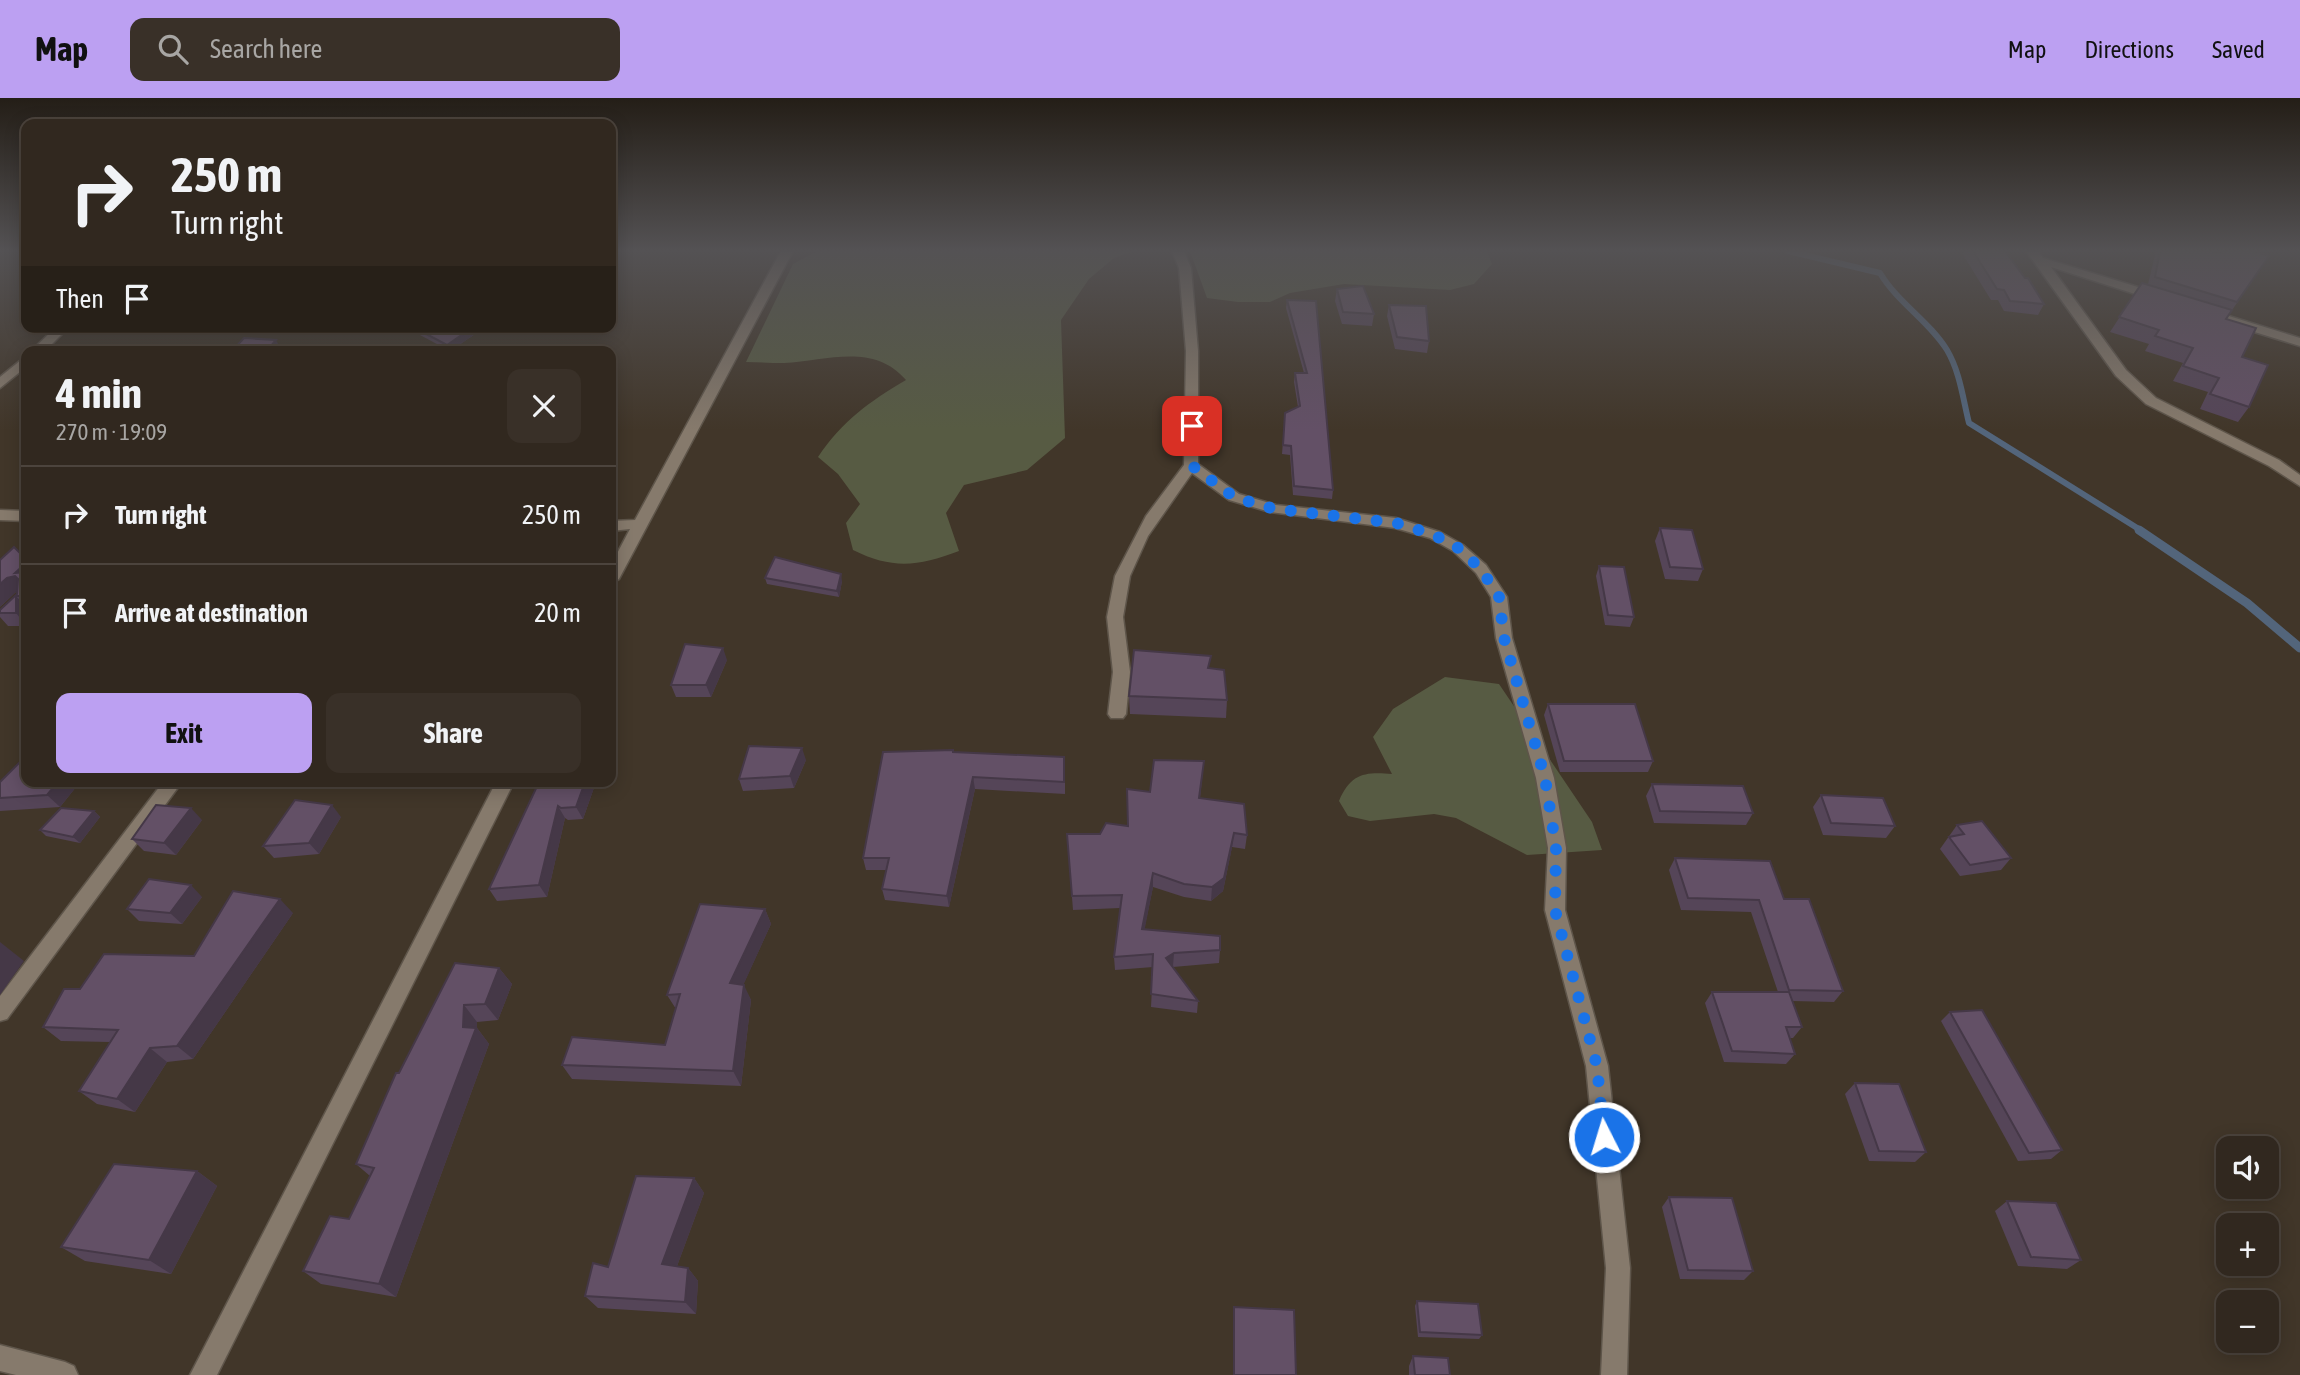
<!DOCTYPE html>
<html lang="en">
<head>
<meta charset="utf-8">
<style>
  :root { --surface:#31281f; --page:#393028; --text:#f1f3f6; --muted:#a8a6a4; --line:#4c443d; --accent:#bca0f2 }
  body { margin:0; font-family:"Asap Condensed",sans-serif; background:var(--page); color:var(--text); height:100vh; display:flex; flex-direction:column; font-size:26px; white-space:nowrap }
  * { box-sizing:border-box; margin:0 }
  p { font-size:23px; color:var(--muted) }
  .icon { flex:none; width:38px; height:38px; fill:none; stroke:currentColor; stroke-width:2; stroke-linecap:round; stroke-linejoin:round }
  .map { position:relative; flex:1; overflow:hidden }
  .panel { position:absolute; left:21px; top:248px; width:595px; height:441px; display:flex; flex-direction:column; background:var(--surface); border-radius:14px; box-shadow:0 4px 18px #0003,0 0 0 2px var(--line) }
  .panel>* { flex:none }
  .guide { position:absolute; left:21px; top:21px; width:595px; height:214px; border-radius:14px; box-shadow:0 4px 18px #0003,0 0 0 2px var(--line); background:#31281f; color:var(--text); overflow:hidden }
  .tools { position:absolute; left:2216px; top:1038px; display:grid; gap:14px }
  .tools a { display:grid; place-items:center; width:63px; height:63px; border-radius:14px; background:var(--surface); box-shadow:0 4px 18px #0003,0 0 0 2px var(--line); font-size:35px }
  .pin { position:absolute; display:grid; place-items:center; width:60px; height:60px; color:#fff; margin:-30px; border-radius:14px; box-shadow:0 4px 10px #0006 }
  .me { position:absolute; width:77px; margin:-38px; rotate:355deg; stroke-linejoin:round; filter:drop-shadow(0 0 5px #0008) }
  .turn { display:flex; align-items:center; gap:24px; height:147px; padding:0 35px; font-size:32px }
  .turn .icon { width:91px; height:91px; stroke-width:2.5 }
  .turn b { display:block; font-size:49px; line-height:60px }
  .then { display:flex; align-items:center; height:66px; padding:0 35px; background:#0003; gap:14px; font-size:26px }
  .round { display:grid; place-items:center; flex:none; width:74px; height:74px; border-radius:14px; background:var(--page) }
  .summary { display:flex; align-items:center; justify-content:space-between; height:119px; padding:0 35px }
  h1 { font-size:42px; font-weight:700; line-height:52px }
  .action { display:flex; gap:14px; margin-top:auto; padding:14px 35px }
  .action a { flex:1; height:80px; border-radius:14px; background:var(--accent); color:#111; font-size:28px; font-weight:700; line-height:80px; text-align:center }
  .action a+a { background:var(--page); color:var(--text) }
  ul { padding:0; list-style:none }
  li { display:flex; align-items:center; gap:21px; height:98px; padding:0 35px; border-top:2px solid var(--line) }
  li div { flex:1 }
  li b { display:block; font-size:26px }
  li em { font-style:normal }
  header { display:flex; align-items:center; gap:42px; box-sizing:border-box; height:98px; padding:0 35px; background:var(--accent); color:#111 }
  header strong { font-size:33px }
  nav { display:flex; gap:38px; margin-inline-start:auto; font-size:24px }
  .search { width:490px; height:63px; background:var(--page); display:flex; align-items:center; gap:18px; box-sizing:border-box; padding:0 24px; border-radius:14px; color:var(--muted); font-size:26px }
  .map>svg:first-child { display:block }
  .green { fill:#575b43 }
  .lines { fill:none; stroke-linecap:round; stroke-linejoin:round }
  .stream-far1 { stroke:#53657b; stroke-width:6 }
  .stream { stroke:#53657b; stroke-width:9 }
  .minor-casing { stroke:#5e554a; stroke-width:3 }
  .minor { fill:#867a6c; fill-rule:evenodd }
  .wall { fill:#554558 }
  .shaded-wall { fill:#453847 }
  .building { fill:#635066; stroke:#453847; stroke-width:2 }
  .route { stroke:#1a73e8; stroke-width:12; stroke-dasharray:0 21.6 }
</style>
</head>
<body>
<header>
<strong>Map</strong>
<div class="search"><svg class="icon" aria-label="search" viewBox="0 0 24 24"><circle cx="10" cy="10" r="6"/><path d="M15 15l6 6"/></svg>Search here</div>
<nav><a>Map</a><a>Directions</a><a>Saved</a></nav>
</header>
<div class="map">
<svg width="2300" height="1277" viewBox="0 0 2300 1277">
  <rect width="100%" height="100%" fill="#413629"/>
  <!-- green -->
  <g class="green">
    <path d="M 817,153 L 1134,153 L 1114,160 L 1089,181 L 1061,222 L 1065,340 L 1027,372 L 964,387 L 946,415 L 959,453 C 919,468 893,472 853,452 L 846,425 L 860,406 L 838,376 L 818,359 C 843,322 869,304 906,282 C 873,244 827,263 784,265 C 771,265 758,264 746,264 L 793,166 Z"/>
    <path d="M 1190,153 L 1487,153 L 1492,166 L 1474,186 L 1450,192 L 1344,186 L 1290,195 L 1270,204 L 1238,204 L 1207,200 Z"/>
    <path d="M 1445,579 L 1499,586 L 1592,724 L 1602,752 L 1527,757 L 1456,720 L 1434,716 L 1370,723 L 1348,718 L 1339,703 C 1351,675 1365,674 1392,676 L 1373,639 L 1393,611 Z"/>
  </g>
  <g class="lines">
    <!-- stream-far1 -->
    <path class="stream-far1" d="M 1788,153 L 1880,175 C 1898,205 1929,223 1947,252 C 1960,274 1963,301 1969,325 L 2142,433"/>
    <!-- stream -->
    <path class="stream" d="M 2139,432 L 2247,505 L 2300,550"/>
    <!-- minor casing -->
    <g class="minor-casing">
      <g id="minor">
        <path d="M 781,153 L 793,153 L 619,481 L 611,486 L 611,467 L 630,431 L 611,433 L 611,423 L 635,422 Z"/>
        <path d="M 1172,153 L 1184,153 L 1191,170 L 1198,253 L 1198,366 L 1239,396 L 1276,407 L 1396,420 L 1440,434 L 1463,447 L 1486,467 L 1507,499 L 1512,540 L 1554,680 L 1566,750 L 1565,812 L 1608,968 L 1630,1170 L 1627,1277 L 1601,1277 L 1606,1170 L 1586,968 L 1545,812 L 1548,750 L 1536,680 L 1496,540 L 1491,499 L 1476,475 L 1453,453 L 1430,440 L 1395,430 L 1270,414 L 1229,402 L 1192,375 L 1148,438 L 1130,478 L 1123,519 L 1130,574 L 1126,616 L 1123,620 L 1111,620 L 1108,616 L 1113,574 L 1107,519 L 1115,478 L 1146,418 L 1184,367 L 1186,253 L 1179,170 Z"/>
        <path d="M 2026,153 L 2038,153 L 2043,160 L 2164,197 L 2166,200 L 2160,204 L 2051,169 L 2126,272 L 2156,300 L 2279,362 L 2300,377 L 2300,388 L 2269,368 L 2146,306 L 2116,278 Z"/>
        <path d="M 2203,210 L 2300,240 L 2300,248 L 2199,217 L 2197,214 Z"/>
        <path d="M 56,229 L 69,229 L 44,254 L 30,254 Z"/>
        <path d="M 26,258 L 26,269 L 0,290 L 0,279 Z"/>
        <path d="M 0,412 L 26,413 L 26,423 L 0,422 Z"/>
        <path d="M 163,684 L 182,684 L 7,921 L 0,923 L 0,898 Z"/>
        <path d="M 496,684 L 514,684 L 217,1277 L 190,1277 Z"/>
        <path d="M 0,1247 L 65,1264 L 74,1268 L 78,1277 L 16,1277 L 0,1273 Z"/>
      </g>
    </g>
    <!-- minor -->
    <use href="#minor" class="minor"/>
  </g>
  <!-- wall -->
  <g class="wall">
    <path d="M 1963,153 L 2005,153 L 2044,206 L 2038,217 L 2004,213 L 1998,202 L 1991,202 L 1962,155 Z"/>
    <path d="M 2155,153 L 2210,153 L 2219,155 L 2269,158 L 2226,221 L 2242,259 L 2249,309 L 2238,324 L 2200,311 L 2208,294 L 2173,283 L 2183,265 L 2145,253 L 2149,246 L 2110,234 L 2142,185 L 2148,186 L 2156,153 Z"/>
    <path d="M 1337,191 L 1374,216 L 1372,228 L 1342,226 L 1335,203 Z"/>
    <path d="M 1287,202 L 1316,203 L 1333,392 L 1332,401 L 1293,397 L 1290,357 L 1282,356 L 1285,315 L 1298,309 L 1294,284 L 1295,275 L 1304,275 L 1286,210 Z"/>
    <path d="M 1389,207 L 1429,243 L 1427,255 L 1395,251 L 1387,218 Z"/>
    <path d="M 405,229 L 479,229 L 481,232 L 450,253 Z"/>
    <path d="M 1660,430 L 1703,471 L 1698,483 L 1665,481 L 1655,443 Z"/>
    <path d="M 26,461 L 26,528 L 8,528 L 0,519 L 0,512 L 17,496 L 17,493 L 0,509 Z"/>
    <path d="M 1599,468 L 1634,519 L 1630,529 L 1605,527 L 1596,478 Z"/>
    <path d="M 765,480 L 842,483 L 839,499 L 767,486 Z"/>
    <path d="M 727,562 L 711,599 L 676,599 L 671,587 Z"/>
    <path d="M 1129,598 L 1227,602 L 1226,620 L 1130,616 Z"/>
    <path d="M 1548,606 L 1653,663 L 1648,674 L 1560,674 L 1544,617 Z"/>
    <path d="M 954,654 L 1065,671 L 1065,696 L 975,691 L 949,809 L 885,802 L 882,791 L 886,772 L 866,772 L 863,760 Z"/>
    <path d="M 806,662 L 794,690 L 743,693 L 739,681 Z"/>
    <path d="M 1204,663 L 1200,700 L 1247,737 L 1245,751 L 1232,749 L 1223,793 L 1211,803 L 1184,799 L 1153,789 L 1144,832 L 1220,852 L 1219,865 L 1173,869 L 1198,903 L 1197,915 L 1151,909 L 1153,869 L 1115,872 L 1114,859 L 1120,810 L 1073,812 L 1067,736 L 1100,736 L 1128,728 Z"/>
    <path d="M 0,684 L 80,684 L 60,709 L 0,713 Z"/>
    <path d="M 539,684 L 596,684 L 583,721 L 568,722 L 565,720 L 547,799 L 497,803 L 489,791 Z"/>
    <path d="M 1652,686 L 1753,715 L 1746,727 L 1654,725 L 1646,698 Z"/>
    <path d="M 1821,697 L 1895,728 L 1886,740 L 1823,737 L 1813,709 Z"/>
    <path d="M 94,713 L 100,719 L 80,745 L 46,738 L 40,732 Z"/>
    <path d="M 341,719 L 319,756 L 274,760 L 263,748 Z"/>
    <path d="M 202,722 L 176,757 L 144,753 L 132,741 Z"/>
    <path d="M 1957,727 L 2011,760 L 2001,772 L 1960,778 L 1940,751 Z"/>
    <path d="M 1675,760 L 1784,801 L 1843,893 L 1834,904 L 1792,903 L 1802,929 L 1793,940 L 1789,940 L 1795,956 L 1786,966 L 1724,964 L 1705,905 L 1712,894 L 1778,894 L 1751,814 L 1681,812 L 1669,772 Z"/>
    <path d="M 202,799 L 182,826 L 139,823 L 127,811 Z"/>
    <path d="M 765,811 L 771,826 L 743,887 L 751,902 L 741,988 L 572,981 L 562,967 L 665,947 L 676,911 L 667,897 Z"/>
    <path d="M 293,815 L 193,961 L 167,964 L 135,1014 L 97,1006 L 79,993 L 110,944 L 61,943 L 43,929 L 80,891 L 194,858 Z"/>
    <path d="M 499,870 L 512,886 L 498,922 L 477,924 L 477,930 L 489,946 L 396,1199 L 321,1186 L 303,1173 L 349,1121 L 370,1078 L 356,1066 L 399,975 Z"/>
    <path d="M 1950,914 L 2062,1052 L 2051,1061 L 2018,1063 L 1941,923 Z"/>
    <path d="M 1855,985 L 1926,1054 L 1915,1064 L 1869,1063 L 1845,996 Z"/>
    <path d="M 197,1073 L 217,1088 L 171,1176 L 85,1163 L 61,1149 Z"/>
    <path d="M 694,1080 L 704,1095 L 677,1168 L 688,1170 L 698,1183 L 696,1216 L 598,1210 L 585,1198 L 608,1169 Z"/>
    <path d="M 1669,1099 L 1753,1173 L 1744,1182 L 1680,1181 L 1662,1109 Z"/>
    <path d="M 2007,1103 L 2081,1162 L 2067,1171 L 2018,1168 L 1995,1113 Z"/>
    <path d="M 1417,1203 L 1482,1237 L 1479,1241 L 1418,1239 L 1415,1208 Z"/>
    <path d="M 1234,1209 L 1296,1277 L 1233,1277 L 1233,1218 Z"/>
    <path d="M 1413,1258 L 1450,1277 L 1409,1277 L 1409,1268 Z"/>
  </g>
  <!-- shaded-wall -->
  <g class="shaded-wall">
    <path d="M 473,229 L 479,229 L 481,232 L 450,253 L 447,247 Z"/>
    <path d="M 276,242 L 282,253 L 281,254 L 266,254 Z"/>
    <path d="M 26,465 L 26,487 L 15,475 Z"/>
    <path d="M 841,476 L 842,483 L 839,499 L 837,493 Z"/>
    <path d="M 15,478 L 26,490 L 18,492 L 0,509 L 0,486 L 7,480 Z"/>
    <path d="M 16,498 L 26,509 L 26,527 L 16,515 Z"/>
    <path d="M 723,550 L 727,562 L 711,599 L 706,587 Z"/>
    <path d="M 802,650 L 806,662 L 794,690 L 790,678 Z"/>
    <path d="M 973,679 L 975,691 L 949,809 L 947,798 Z"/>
    <path d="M 58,684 L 80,684 L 60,709 L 47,697 Z"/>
    <path d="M 585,684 L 596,684 L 583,721 L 576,709 Z"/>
    <path d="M 332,707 L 341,719 L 319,756 L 309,745 Z"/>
    <path d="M 558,708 L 565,720 L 547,799 L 539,787 Z"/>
    <path d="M 191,710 L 202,722 L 176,757 L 164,745 Z"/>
    <path d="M 94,713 L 100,719 L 80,745 L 73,739 Z"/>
    <path d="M 1234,735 L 1232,749 L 1223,793 L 1211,803 L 1212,789 Z"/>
    <path d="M 1153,775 L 1153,789 L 1142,845 L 1142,831 Z"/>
    <path d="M 191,787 L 202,799 L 182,826 L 170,815 Z"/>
    <path d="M 280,801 L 293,815 L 193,961 L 177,948 Z"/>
    <path d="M 765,811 L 771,826 L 737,901 L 730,885 Z"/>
    <path d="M 0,844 L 24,863 L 0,897 Z"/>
    <path d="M 1174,855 L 1173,868 L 1166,873 L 1166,860 Z"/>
    <path d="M 499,870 L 512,886 L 498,922 L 485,906 Z"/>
    <path d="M 744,887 L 751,902 L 741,988 L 733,973 Z"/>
    <path d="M 464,907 L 477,924 L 477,930 L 489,946 L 396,1199 L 379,1186 L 463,929 Z"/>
    <path d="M 150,950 L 167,964 L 135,1014 L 117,1001 Z"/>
    <path d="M 197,1073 L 217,1088 L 171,1176 L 149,1162 Z"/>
    <path d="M 694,1080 L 704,1095 L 673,1179 L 662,1166 Z"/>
    <path d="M 688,1170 L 698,1183 L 696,1216 L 685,1204 Z"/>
  </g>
  <!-- building -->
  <g class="building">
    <path d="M 1973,153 L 2005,153 L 2025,180 L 2028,180 L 2044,206 L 2010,203 L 2004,192 L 1997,191 Z"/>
    <path d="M 2160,153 L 2210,153 L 2219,155 L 2221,153 L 2254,153 L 2269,158 L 2237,204 L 2155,179 Z"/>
    <path d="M 2142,185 L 2232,212 L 2226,221 L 2256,230 L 2242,259 L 2268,267 L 2249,309 L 2210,296 L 2219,280 L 2183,268 L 2193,250 L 2155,238 L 2159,232 L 2119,219 Z"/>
    <path d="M 1363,188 L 1374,216 L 1343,214 L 1337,191 Z"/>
    <path d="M 1287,202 L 1316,203 L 1333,392 L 1294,388 L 1291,348 L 1283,347 L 1285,315 L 1300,308 L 1295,275 L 1307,275 Z"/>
    <path d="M 1389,207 L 1426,208 L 1429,243 L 1397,239 Z"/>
    <path d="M 413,229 L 473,229 L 447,247 Z"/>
    <path d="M 244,240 L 276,242 L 266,254 L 231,254 Z"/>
    <path d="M 1660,430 L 1692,432 L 1703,471 L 1670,469 Z"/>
    <path d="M 14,449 L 26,461 L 26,465 L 15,475 L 26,474 L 26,498 L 16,498 L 16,515 L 0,515 L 0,512 L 17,496 L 18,481 L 15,478 L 7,480 L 0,486 L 0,462 Z"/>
    <path d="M 775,459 L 841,476 L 837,493 L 765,480 Z"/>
    <path d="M 1599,468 L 1624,469 L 1634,519 L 1608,517 Z"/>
    <path d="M 685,546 L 723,550 L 706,587 L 671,587 Z"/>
    <path d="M 26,550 L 26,560 L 25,560 L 22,553 Z"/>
    <path d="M 1134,552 L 1211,558 L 1208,570 L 1224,572 L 1227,602 L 1129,598 Z"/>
    <path d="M 1548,606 L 1635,606 L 1653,663 L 1564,663 Z"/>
    <path d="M 749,648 L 802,650 L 790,678 L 739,681 Z"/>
    <path d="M 953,652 L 953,654 L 1064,659 L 1064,684 L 973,679 L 947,798 L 882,791 L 889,760 L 863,760 L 883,654 Z"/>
    <path d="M 26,658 L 26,684 L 58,684 L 47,697 L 0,700 L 0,684 Z"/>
    <path d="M 1154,662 L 1204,663 L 1199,700 L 1244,706 L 1247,737 L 1234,735 L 1224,780 L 1212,789 L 1184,786 L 1153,775 L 1142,831 L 1220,838 L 1220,852 L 1174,855 L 1166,860 L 1198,903 L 1151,896 L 1153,856 L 1114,859 L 1122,797 L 1072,798 L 1067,736 L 1100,736 L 1106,725 L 1128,728 L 1127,691 L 1150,694 Z"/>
    <path d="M 539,684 L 585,684 L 576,709 L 561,710 L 558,708 L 539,787 L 489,791 Z"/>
    <path d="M 1652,686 L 1743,688 L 1753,715 L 1660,713 Z"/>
    <path d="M 1821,697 L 1883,700 L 1895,728 L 1831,725 Z"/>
    <path d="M 295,702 L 332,707 L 309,745 L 263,748 Z"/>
    <path d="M 156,707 L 191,710 L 164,745 L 132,741 Z"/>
    <path d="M 61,710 L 94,713 L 73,739 L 40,732 Z"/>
    <path d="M 1982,723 L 2011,760 L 1970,767 L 1949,739 L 1964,736 L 1957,727 Z"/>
    <path d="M 1675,760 L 1770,763 L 1784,801 L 1809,801 L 1843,893 L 1789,892 L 1759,802 L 1688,800 Z"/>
    <path d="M 149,781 L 191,787 L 170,815 L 127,811 Z"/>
    <path d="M 233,793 L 280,801 L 177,948 L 150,950 L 117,1001 L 79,993 L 118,932 L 43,929 L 64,891 L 80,891 L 104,856 L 194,858 Z"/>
    <path d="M 700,806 L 765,811 L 730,885 L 744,887 L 733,973 L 562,967 L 572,939 L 665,947 L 680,896 L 667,897 Z"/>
    <path d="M 455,865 L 499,870 L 485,906 L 464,907 L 463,929 L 476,930 L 379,1186 L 303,1173 L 330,1118 L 349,1121 L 374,1070 L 356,1066 L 396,975 L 399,975 Z"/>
    <path d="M 1712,894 L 1789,894 L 1802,929 L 1786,929 L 1795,956 L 1732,953 Z"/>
    <path d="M 1982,912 L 2062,1052 L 2029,1055 L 1950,914 Z"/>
    <path d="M 1855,985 L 1899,986 L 1926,1054 L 1879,1053 Z"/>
    <path d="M 114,1066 L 197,1073 L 149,1162 L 61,1149 Z"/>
    <path d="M 636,1078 L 694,1080 L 662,1166 L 688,1170 L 685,1204 L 585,1198 L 593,1165 L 608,1169 Z"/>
    <path d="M 1669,1099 L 1732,1100 L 1753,1173 L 1688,1172 Z"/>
    <path d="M 2007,1103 L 2056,1105 L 2081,1162 L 2031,1159 Z"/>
    <path d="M 1417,1203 L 1478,1206 L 1482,1237 L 1420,1234 Z"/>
    <path d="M 1234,1209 L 1294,1212 L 1296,1277 L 1234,1277 Z"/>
    <path d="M 1413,1258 L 1448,1260 L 1450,1277 L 1415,1277 Z"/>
  </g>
  <!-- sky -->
  <linearGradient id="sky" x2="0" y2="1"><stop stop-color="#241e17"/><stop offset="0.46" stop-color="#545254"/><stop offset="1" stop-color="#545254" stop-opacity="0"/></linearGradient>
  <rect width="2300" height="332" fill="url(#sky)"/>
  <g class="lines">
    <!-- route -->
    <path class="route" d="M 1192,328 L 1191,367 L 1234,399 L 1254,405 L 1275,411 L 1396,425 L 1434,437 L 1458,450 L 1481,471 L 1499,499 L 1504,540 L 1545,680 L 1556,750 L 1555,812 L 1597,968 L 1604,1039"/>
  </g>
</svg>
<div class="tools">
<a><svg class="icon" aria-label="sound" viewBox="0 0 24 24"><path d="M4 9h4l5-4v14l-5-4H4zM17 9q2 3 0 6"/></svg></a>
<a>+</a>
<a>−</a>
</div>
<div class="pin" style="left:1192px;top:328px;background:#d93025"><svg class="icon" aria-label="arrive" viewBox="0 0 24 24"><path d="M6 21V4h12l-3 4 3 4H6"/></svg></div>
<svg class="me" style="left:1604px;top:1039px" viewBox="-20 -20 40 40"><circle r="17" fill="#1a73e8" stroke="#fff" stroke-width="3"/><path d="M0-11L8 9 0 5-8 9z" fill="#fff"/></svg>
<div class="guide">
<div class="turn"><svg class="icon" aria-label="right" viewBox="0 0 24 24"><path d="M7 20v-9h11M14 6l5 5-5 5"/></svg><div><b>250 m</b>Turn right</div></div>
<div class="then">Then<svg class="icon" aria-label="arrive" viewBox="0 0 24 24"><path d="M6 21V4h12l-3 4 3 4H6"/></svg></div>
</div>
<section class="panel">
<div class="summary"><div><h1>4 min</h1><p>270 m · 19:09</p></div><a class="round"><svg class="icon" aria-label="close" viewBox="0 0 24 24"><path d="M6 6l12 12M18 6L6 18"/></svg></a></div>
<ul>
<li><svg class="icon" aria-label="right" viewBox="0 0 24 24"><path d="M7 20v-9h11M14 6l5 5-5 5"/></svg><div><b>Turn right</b></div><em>250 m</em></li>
<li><svg class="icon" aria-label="arrive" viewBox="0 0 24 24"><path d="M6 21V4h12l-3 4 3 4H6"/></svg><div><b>Arrive at destination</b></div><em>20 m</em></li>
</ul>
<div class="action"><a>Exit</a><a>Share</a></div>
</section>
</div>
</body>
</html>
